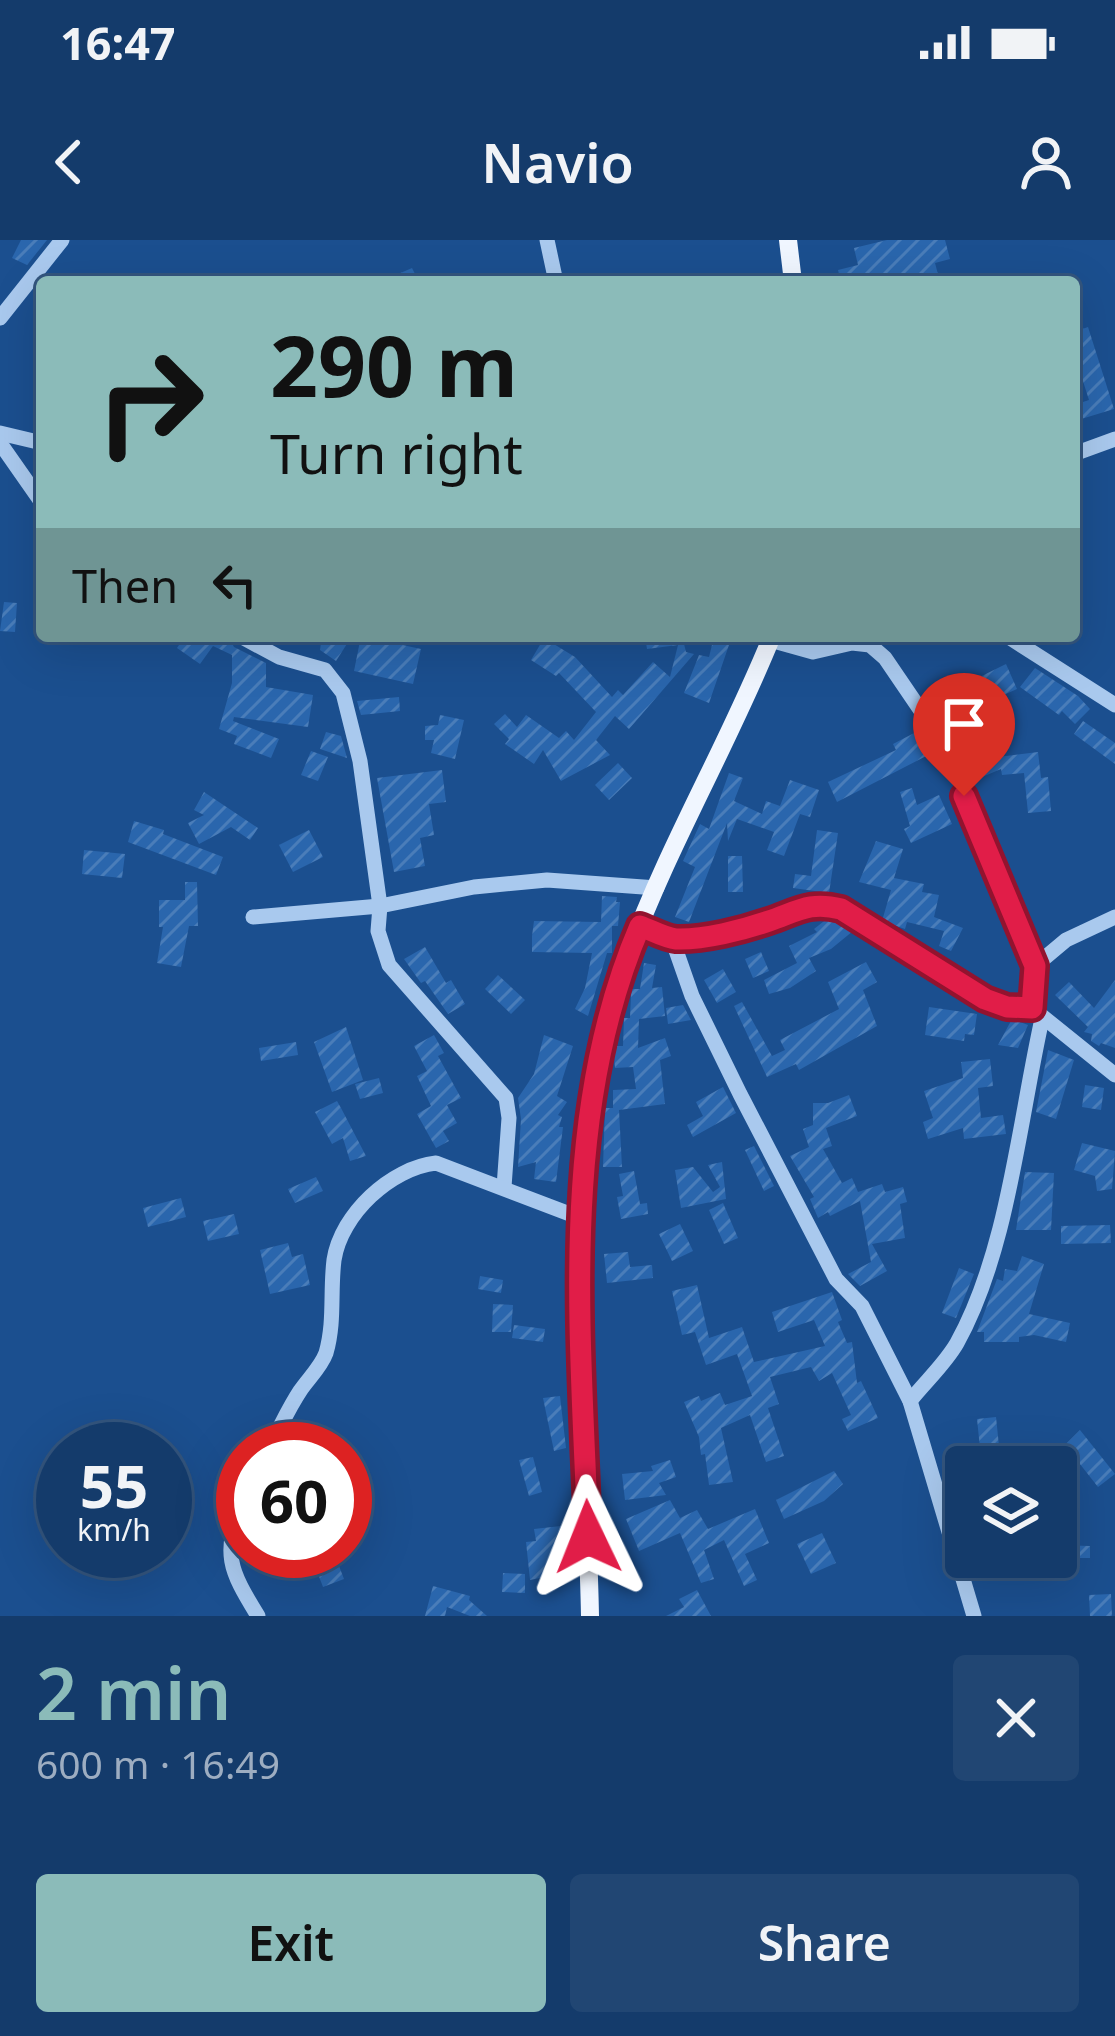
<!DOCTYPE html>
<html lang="en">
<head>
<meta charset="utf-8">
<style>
  :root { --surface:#143b6b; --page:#214673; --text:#f1f3f6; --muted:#9dadc1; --line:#33557e; --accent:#8bbbb9 }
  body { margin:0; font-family:"Noto Sans",sans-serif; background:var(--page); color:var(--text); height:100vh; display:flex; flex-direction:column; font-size:45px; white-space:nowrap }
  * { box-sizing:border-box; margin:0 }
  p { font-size:39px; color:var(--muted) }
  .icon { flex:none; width:66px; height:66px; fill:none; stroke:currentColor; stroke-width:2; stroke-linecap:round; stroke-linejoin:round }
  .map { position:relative; height:1376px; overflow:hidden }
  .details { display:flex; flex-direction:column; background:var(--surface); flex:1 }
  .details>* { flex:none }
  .guide { position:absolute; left:36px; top:36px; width:1044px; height:366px; border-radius:12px; box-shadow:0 12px 48px #0002,0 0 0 3px var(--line); background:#8bbbb9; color:#111; overflow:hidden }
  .tools { position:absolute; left:945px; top:1206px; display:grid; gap:24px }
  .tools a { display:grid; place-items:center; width:132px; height:132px; border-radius:12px; background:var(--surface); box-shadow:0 12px 48px #0002,0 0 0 3px var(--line); font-size:60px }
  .speed { position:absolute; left:36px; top:1182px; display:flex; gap:24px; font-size:60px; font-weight:700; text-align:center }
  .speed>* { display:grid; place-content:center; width:156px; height:156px; border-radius:50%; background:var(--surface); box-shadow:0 12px 48px #0002,0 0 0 3px var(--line); line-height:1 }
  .speed small { font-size:30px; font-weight:400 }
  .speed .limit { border:18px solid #d22; background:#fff; color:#111 }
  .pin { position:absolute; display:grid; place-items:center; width:102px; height:102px; color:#fff; margin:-123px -51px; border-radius:50% 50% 50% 0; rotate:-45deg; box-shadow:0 0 12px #0007 }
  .pin .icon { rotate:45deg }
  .me { position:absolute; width:132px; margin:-66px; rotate:358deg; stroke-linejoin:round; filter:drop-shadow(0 0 9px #0008) }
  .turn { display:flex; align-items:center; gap:42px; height:252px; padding:0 36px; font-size:54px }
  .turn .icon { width:156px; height:156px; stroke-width:2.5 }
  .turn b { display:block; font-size:84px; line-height:102px }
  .then { display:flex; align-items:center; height:114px; padding:0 36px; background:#0003; gap:24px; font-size:45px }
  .round { display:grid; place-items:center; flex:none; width:126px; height:126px; border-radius:12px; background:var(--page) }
  .head { display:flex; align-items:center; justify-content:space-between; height:204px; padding:0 36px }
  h1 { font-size:72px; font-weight:600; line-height:90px; color:var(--accent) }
  .button { display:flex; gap:24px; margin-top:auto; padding:24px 36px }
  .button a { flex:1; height:138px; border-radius:12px; background:var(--accent); color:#111; font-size:48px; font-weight:600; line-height:138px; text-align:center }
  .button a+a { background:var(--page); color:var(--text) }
  .status { display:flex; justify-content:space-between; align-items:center; height:84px; padding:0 60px; background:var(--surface); direction:ltr }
  .status svg { height:33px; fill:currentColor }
  header { display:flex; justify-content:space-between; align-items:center; height:156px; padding:0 36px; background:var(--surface); font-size:54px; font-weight:600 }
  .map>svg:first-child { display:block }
  .building { fill:url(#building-hatch) }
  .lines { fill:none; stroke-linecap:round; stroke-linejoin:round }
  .minor { stroke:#a9c9ee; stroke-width:15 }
  .major { stroke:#f0f6ff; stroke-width:18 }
  .route-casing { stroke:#92132f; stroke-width:30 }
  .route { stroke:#e11d48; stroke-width:21 }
</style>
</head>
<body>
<div class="status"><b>16:47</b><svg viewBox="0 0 49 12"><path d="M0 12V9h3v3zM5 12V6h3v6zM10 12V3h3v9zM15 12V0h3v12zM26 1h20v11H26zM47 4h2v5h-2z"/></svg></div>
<header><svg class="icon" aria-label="back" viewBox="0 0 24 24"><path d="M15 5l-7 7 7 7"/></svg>Navio<svg class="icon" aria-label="person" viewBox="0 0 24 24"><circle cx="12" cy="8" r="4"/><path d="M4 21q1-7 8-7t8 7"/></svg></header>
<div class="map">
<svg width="1115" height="1376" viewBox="0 0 1115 1376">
  <defs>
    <pattern id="building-hatch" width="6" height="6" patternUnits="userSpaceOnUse" patternTransform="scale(3)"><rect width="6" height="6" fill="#2a66ad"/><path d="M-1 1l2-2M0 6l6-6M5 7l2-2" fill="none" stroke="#4a7db9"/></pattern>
  </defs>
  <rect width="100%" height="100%" fill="#1b4f8f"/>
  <!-- building -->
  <g class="building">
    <path d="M 21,0 L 47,0 L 27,25 L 12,18 Z"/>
    <path d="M 887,0 L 945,0 L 950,19 L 935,23 L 940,42 L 841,42 L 838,30 L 858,25 L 854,8 Z"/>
    <path d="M 412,28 L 419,42 L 380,42 Z"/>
    <path d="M 1088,87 L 1114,169 L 1078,180 L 1074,165 L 1089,160 L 1074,113 L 1074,92 Z"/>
    <path d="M 4,362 L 17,363 L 15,392 L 0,391 Z"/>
    <path d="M 185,396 L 228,396 L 234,407 L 266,423 L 266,447 L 313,455 L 308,487 L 234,477 L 233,481 L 279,499 L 271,518 L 234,504 L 237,496 L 219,489 L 232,443 L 232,415 L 213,406 L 200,424 L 177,408 Z"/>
    <path d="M 322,396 L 352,396 L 336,421 L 320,410 Z"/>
    <path d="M 361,396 L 421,409 L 413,444 L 354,431 Z"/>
    <path d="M 645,396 L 689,396 L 690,403 L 684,404 L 686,412 L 694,414 L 629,489 L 615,476 L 596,500 L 610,515 L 561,541 L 543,510 L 534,524 L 505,504 L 509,499 L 494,484 L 505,474 L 517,487 L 526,475 L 559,498 L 566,491 L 574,500 L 596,472 L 559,433 L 556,436 L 531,420 L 544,398 L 575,417 L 612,457 L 618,450 L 623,455 L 653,422 L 670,437 L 678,405 L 647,409 Z"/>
    <path d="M 713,401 L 729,405 L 709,463 L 684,453 L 699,415 L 709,417 Z"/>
    <path d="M 1006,424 L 1017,449 L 990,461 L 988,456 L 952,472 L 957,482 L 947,487 L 929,462 Z"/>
    <path d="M 1035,428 L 1078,456 L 1090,469 L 1075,484 L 1062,471 L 1059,475 L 1020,447 Z"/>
    <path d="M 399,457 L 400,471 L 361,475 L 357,461 Z"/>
    <path d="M 440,475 L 464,480 L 455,519 L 431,513 L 434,500 L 425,500 L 425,486 L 438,485 Z"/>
    <path d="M 1083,481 L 1115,503 L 1115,524 L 1074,494 Z"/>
    <path d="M 920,490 L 934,512 L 837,562 L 828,542 L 896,510 L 893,504 Z"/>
    <path d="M 326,492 L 341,496 L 347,518 L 320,509 Z"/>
    <path d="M 311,511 L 328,517 L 318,541 L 301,535 Z"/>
    <path d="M 1038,512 L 1041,538 L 1048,537 L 1051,571 L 1028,573 L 1024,533 L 1002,535 L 1001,529 L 975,540 L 968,525 L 982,519 Z"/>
    <path d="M 618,523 L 632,538 L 609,560 L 595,545 Z"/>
    <path d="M 442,530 L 446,562 L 429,564 L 434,595 L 420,598 L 425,626 L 394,632 L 377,538 Z"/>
    <path d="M 729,533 L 743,538 L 734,561 L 762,574 L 766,561 L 780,566 L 790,540 L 819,550 L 810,577 L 800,574 L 784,616 L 767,610 L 774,592 L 737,579 L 728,601 L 727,583 L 689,682 L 675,677 L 695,627 L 683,621 L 700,584 L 709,589 Z"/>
    <path d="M 912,548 L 917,565 L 939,555 L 952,584 L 911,603 L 904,589 L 910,586 L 900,552 Z"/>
    <path d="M 204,552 L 258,588 L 250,600 L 231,587 L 199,604 L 188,583 L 204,575 L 194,570 Z"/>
    <path d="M 134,581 L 164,590 L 163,594 L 223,617 L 216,635 L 128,602 Z"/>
    <path d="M 309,590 L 323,617 L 293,632 L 279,605 Z"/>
    <path d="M 817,590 L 838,593 L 829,653 L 793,648 L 795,634 L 811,636 Z"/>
    <path d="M 876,601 L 903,609 L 894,638 L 924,644 L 922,652 L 939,655 L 934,677 L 963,688 L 951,711 L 939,706 L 944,691 L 907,682 L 905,689 L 882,681 L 891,650 L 859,642 Z"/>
    <path d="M 84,610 L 125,614 L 122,638 L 82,634 Z"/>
    <path d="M 728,616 L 742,616 L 743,652 L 728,652 Z"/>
    <path d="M 185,642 L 197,642 L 198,686 L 189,686 L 181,727 L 157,723 L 163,687 L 159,687 L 159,660 L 185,660 Z"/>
    <path d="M 602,656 L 617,657 L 616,662 L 620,662 L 618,686 L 612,686 L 612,713 L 607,713 L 588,776 L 575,769 L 585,748 L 592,713 L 532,712 L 532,696 L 534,681 L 601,682 Z"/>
    <path d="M 828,678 L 832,682 L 836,680 L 860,695 L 853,691 L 831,709 L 809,718 L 816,731 L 790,748 L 769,754 L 764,740 L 797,723 L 789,706 L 817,692 L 814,689 Z"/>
    <path d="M 425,707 L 446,743 L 451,740 L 465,764 L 448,774 L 425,741 L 421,743 L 404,719 Z"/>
    <path d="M 761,712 L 769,731 L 753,738 L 745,719 Z"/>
    <path d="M 866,722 L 877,742 L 863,750 L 877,786 L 799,830 L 796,824 L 767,837 L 734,766 L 742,762 L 772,816 L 785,810 L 780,800 L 839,769 L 828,742 Z"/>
    <path d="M 644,723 L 656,725 L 652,748 L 662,747 L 665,776 L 639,779 L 638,808 L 665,798 L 671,816 L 660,820 L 665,864 L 619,870 L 622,927 L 603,927 L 605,868 L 613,868 L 613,850 L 636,849 L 633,827 L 615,828 L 614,817 L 616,806 L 623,806 L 624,778 L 630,778 L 631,755 L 632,749 L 640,749 Z"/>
    <path d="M 723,729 L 736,752 L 717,763 L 704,740 Z"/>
    <path d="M 498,735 L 525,760 L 511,774 L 485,749 Z"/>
    <path d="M 1115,740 L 1115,808 L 1101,803 L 1099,806 L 1091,801 L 1092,794 L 1084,792 L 1088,787 L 1055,755 L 1069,742 L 1094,768 Z"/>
    <path d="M 683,765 L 691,780 L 668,784 L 666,768 Z"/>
    <path d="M 929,767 L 977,774 L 974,795 L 965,794 L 964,801 L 925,795 Z"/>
    <path d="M 1012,779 L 1028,785 L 1018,808 L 998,805 Z"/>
    <path d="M 346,787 L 363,840 L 332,852 L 314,802 Z"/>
    <path d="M 434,795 L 444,813 L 438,816 L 461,858 L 447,865 L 457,883 L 443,891 L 449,901 L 436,908 L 417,874 L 431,866 L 417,836 L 427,831 L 414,806 Z"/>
    <path d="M 544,795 L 573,806 L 557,856 L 567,862 L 558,875 L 562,877 L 559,887 L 563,887 L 556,942 L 534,939 L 536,922 L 518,927 L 521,879 L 518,858 L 534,834 Z"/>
    <path d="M 296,802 L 298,815 L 261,821 L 259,808 Z"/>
    <path d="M 1048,810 L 1074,820 L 1056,879 L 1036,872 Z"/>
    <path d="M 990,819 L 993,846 L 978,848 L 981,878 L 1003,875 L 1006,894 L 964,899 L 963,888 L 928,899 L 923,882 L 933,878 L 924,851 L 963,838 L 961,822 Z"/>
    <path d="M 379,838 L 383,853 L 360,859 L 355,844 Z"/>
    <path d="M 1085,845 L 1104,848 L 1101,870 L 1082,867 Z"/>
    <path d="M 723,847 L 736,873 L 693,897 L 687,885 L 703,876 L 696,862 Z"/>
    <path d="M 849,855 L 857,876 L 826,888 L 832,906 L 823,909 L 842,943 L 852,938 L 858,952 L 882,944 L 885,952 L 903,947 L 907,962 L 900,964 L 905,998 L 872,1004 L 887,1031 L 860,1046 L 848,1034 L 871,1022 L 860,961 L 830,976 L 828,972 L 818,978 L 810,959 L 814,957 L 790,916 L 809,907 L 803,889 L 813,885 L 813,863 L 828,863 Z"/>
    <path d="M 337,861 L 341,868 L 366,916 L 350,921 L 343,898 L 332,904 L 315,872 Z"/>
    <path d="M 1082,903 L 1115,911 L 1112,949 L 1097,951 L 1095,936 L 1074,930 Z"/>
    <path d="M 754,906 L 774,946 L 764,951 L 745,910 Z"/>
    <path d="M 722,922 L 726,959 L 681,968 L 675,930 L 693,927 L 713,952 L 720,947 L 708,925 Z"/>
    <path d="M 634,931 L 640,964 L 647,963 L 648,974 L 621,979 L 617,957 L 623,956 L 619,934 Z"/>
    <path d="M 1025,932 L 1054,933 L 1051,990 L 1016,990 Z"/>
    <path d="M 316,937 L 323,951 L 295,963 L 288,949 Z"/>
    <path d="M 181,958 L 186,977 L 148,987 L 143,968 Z"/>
    <path d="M 723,963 L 738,998 L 724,1004 L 709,970 Z"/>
    <path d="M 234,974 L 239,994 L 208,1001 L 203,981 Z"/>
    <path d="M 680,984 L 693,1011 L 672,1021 L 659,994 Z"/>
    <path d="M 1110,985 L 1111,1003 L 1061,1004 L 1061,986 Z"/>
    <path d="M 288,1003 L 292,1017 L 303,1014 L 310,1045 L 270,1054 L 260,1010 Z"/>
    <path d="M 628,1012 L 630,1027 L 652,1025 L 653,1038 L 607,1043 L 604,1014 Z"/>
    <path d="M 1022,1016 L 1044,1024 L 1029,1074 L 1070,1083 L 1066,1102 L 1034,1095 L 1019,1097 L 1019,1102 L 984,1102 L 984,1092 L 977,1092 L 997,1039 L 1003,1041 L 1005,1029 L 1017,1031 Z"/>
    <path d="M 959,1028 L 974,1034 L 956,1078 L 942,1073 Z"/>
    <path d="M 480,1036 L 503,1040 L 501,1053 L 478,1049 Z"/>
    <path d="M 697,1045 L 709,1098 L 742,1087 L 754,1122 L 825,1106 L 814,1080 L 778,1092 L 772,1072 L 832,1052 L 842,1080 L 838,1082 L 847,1103 L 852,1102 L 857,1143 L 861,1141 L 878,1178 L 848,1191 L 842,1179 L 851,1175 L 832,1133 L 819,1141 L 811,1127 L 770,1137 L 779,1164 L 768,1168 L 784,1216 L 766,1222 L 750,1175 L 721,1188 L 733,1242 L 709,1245 L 705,1214 L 701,1215 L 699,1197 L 684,1162 L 699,1156 L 701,1161 L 720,1153 L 725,1165 L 752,1156 L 737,1114 L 706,1125 L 695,1092 L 682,1095 L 672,1051 Z"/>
    <path d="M 493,1064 L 513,1065 L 511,1092 L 492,1092 Z"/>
    <path d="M 514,1085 L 545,1089 L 543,1102 L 512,1098 Z"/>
    <path d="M 560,1156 L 566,1208 L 554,1211 L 543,1158 Z"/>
    <path d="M 996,1177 L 999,1206 L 980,1208 L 977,1179 Z"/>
    <path d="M 1080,1190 L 1115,1234 L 1098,1247 L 1065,1205 Z"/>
    <path d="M 1041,1209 L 1041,1227 L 1001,1227 L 1001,1210 Z"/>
    <path d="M 533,1217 L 542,1252 L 529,1256 L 519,1220 Z"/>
    <path d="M 670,1220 L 676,1237 L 659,1243 L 666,1255 L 625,1260 L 622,1234 L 653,1231 L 651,1226 Z"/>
    <path d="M 834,1231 L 843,1244 L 824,1261 L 784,1279 L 776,1260 Z"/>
    <path d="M 670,1260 L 680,1278 L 697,1270 L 708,1289 L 755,1269 L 769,1303 L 745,1314 L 757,1340 L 744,1346 L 724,1300 L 704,1310 L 714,1339 L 701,1343 L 680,1293 L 639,1311 L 626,1279 Z"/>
    <path d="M 570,1285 L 575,1331 L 530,1340 L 526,1302 L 536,1301 L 534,1289 Z"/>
    <path d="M 822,1293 L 836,1323 L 811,1334 L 797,1304 Z"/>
    <path d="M 1056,1305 L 1090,1306 L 1090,1318 L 1056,1318 Z"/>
    <path d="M 336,1318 L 344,1339 L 323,1347 L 315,1326 Z"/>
    <path d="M 503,1333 L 525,1334 L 525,1353 L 502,1352 Z"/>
    <path d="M 433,1346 L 470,1356 L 469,1360 L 487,1376 L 470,1376 L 447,1367 L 445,1376 L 425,1376 Z"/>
    <path d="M 697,1350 L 711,1376 L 666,1376 L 684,1367 L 679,1359 Z"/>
    <path d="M 1111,1354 L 1112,1376 L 1090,1376 L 1089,1355 Z"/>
  </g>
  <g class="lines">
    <!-- minor -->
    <g class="minor">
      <path d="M 547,0 L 556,42"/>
      <path d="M 0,78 L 62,0"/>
      <path d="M 0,193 L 42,203"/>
      <path d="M 0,203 L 42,263"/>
      <path d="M 1074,214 L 1115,199"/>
      <path d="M 240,396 L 279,417 L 325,430 L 343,453 L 360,521 L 380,666 L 378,691 L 389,725 L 506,858 L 509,878 L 504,947"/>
      <path d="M 1007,396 L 1115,465"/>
      <path d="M 770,400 L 813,412 L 852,403 L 870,405 L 885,418 L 949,512 L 1035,726 L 1032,768 L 1115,835"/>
      <path d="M 253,677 L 380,666 L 474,647 L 547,640 L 657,648"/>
      <path d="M 640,686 L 672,699 L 742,689 L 799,667 L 819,663 L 841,669 L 985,759 L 1007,767 L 1032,768"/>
      <path d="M 672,699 L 692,756 L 740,854 L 836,1039 L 862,1066 L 910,1161 L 974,1376"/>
      <path d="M 1035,726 L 1066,700 L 1115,677"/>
      <path d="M 910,1161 C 925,1142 945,1124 957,1103 C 1008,1011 1019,882 1042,779"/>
      <path d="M 268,1209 C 279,1190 288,1169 300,1151 C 308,1139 321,1127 326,1113 C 335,1082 330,1052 334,1020 C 341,974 391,928 436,923 L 583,979"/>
      <path d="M 243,1262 C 222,1314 229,1329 258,1376"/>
    </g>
    <!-- major -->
    <g class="major">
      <path d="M 788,0 L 793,42"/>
      <path d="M 590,1376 C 586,1158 552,923 629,713 C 669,604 729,503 772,396"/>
    </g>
  </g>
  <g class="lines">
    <!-- route casing -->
    <g class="route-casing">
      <path id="route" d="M 588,1297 C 581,1095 558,876 640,686 C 651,690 665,698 676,699 C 704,700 743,690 769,681 C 798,671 810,661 841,669 L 985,759 L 1007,767 L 1032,768 L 1035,726 L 964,556"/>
    </g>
    <!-- route -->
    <use href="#route" class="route"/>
  </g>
</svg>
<div class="tools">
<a><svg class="icon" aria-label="layers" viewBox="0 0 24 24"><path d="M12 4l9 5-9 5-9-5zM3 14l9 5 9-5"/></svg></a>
</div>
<div class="speed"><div>55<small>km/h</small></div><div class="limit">60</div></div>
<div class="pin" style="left:964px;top:556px;background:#d93025"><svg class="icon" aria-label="arrive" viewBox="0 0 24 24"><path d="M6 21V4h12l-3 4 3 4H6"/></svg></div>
<svg class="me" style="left:588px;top:1297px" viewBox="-20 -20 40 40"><path d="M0-17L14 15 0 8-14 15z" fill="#e11d48" stroke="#fff" stroke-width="4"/></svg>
<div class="guide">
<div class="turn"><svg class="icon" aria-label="right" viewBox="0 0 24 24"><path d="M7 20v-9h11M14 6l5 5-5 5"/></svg><div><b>290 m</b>Turn right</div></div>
<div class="then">Then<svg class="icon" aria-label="left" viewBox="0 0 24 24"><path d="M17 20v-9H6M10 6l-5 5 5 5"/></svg></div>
</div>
</div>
<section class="details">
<div class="head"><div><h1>2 min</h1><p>600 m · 16:49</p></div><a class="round"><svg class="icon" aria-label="close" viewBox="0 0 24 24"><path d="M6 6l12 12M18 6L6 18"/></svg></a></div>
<div class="button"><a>Exit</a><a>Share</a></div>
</section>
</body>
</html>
